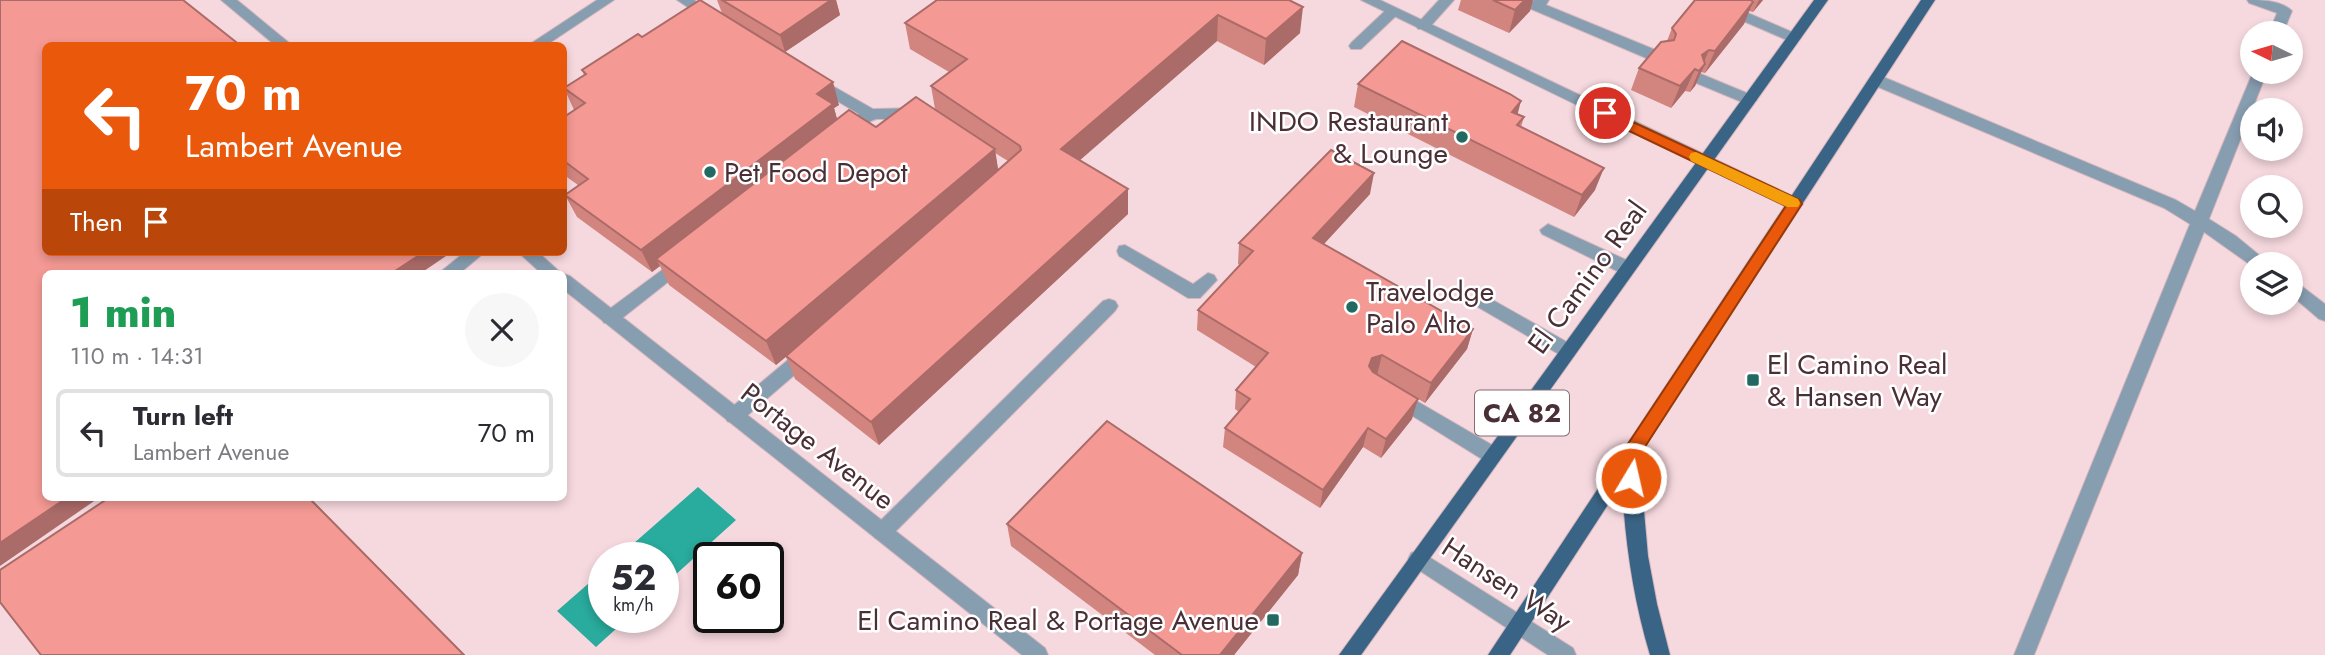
<!DOCTYPE html>
<html lang="en">
<head>
<meta charset="utf-8">
<style>
  :root { --surface:#fff; --page:#f7f7f7; --text:#2b2b33; --muted:#7c7c81; --line:#e1e1e2 }
  body { margin:0; font-family:Jost,sans-serif; background:var(--page); color:var(--text); height:100vh; display:flex; flex-direction:column; font-size:26px; white-space:nowrap }
  * { box-sizing:border-box; margin:0 }
  p { font-size:23px; color:var(--muted) }
  .icon { flex:none; width:38px; height:38px; fill:none; stroke:currentColor; stroke-width:2; stroke-linecap:round; stroke-linejoin:round }
  .map { position:relative; flex:1; overflow:hidden }
  .panel { position:absolute; left:42px; top:270px; width:525px; height:231px; display:flex; flex-direction:column; background:var(--surface); border-radius:10px; box-shadow:0 4px 10px #0003 }
  .panel>* { flex:none }
  .top-card { position:absolute; left:42px; top:42px; width:525px; height:214px; border-radius:10px; box-shadow:0 4px 10px #0003; background:#ea580c; color:#fff; overflow:hidden }
  .needle { width:46px; rotate:275deg }
  .buttons { position:absolute; left:2240px; top:21px; display:grid; gap:14px }
  .buttons a { display:grid; place-items:center; width:63px; height:63px; border-radius:50%; background:var(--surface); box-shadow:0 4px 10px #0003; font-size:35px }
  .speed { position:absolute; left:588px; top:542px; display:flex; gap:14px; font-size:35px; font-weight:700; text-align:center }
  .speed>* { display:grid; place-content:center; width:91px; height:91px; border-radius:50%; background:var(--surface); box-shadow:0 4px 10px #0003; line-height:1 }
  .speed small { font-size:18px; font-weight:400 }
  .speed .limit { border:4px solid #111; border-radius:10px; background:#fff; color:#111 }
  .pin { position:absolute; display:grid; place-items:center; width:60px; height:60px; color:#fff; margin:-30px; border:4px solid #fff; border-radius:50%; box-shadow:0 2px 7px #0007 }
  .me { position:absolute; width:77px; margin:-38px; rotate:9deg; stroke-linejoin:round; filter:drop-shadow(0 0 5px #0008) }
  .turn { display:flex; align-items:center; gap:24px; height:147px; padding:0 28px; font-size:32px }
  .turn .icon { width:91px; height:91px; stroke-width:2.5 }
  .turn b { display:block; font-size:49px; line-height:60px }
  .then { display:flex; align-items:center; height:66px; padding:0 28px; background:#0003; gap:14px; font-size:26px }
  .round { display:grid; place-items:center; flex:none; width:74px; height:74px; border-radius:37px; background:var(--page) }
  .headline { display:flex; align-items:center; justify-content:space-between; height:119px; padding:0 28px }
  h1 { font-size:42px; font-weight:800; line-height:52px; color:#1e9e55 }
  ul { padding:0; list-style:none }
  li { display:flex; align-items:center; gap:21px; height:88px; margin:0 14px 10px; padding:0 14px; border:4px solid var(--line); border-radius:10px }
  li div { flex:1 }
  li b { display:block; font-size:26px }
  li em { font-style:normal }
  .map>svg:first-child { display:block }
  .water { fill:#29ab9d }
  .lines { fill:none; stroke-linecap:round; stroke-linejoin:round }
  .service-casing { stroke:#d4b7bd; stroke-width:2 }
  .minor-casing { stroke:#d4b7bd; stroke-width:2 }
  .tertiary-casing { stroke:#d4b7bd; stroke-width:2 }
  .primary-casing { stroke:#d4b7bd; stroke-width:2 }
  .service { fill:#879db0; fill-rule:evenodd }
  .minor { fill:#879db0; fill-rule:evenodd }
  .tertiary { fill:#879db0; fill-rule:evenodd }
  .primary { fill:#3a6485; fill-rule:evenodd }
  .wall { fill:#d2847f; fill-rule:evenodd }
  .shaded-wall { fill:#ab6b68 }
  .building { fill:#f49994; stroke:#ab6b68; stroke-width:2 }
  .route { fill:#ea580c; stroke:#983908; stroke-width:2 }
  .slow { fill:#f59e0b }
  .poi-dot { fill:#226a61; stroke:#fff; stroke-width:2.5 }
  .labels { text-anchor:middle; stroke-width:5; stroke-linejoin:round; paint-order:stroke }
  .shield { fill:#fff; stroke:#816d72; stroke-width:2 }
  .shield-label { font-size:26px; font-weight:bold; fill:#4b2f36 }
  .poi-label { font-size:28px; fill:#4b2f36; stroke:#fff; text-anchor:start }
  .street-label { font-size:28px; fill:#4b2f36; stroke:#fff }
</style>
</head>
<body>
<div class="map">
<svg width="2325" height="655" viewBox="0 0 2325 655">
  <rect width="100%" height="100%" fill="#f6d9df"/>
  <!-- water -->
  <g class="water">
    <path d="M 698,487 L 736,520 L 663,586 L 663,558 L 617,558 Z"/>
    <path d="M 604,570 L 604,618 L 628,618 L 596,647 L 557,611 Z"/>
  </g>
  <g class="lines">
    <!-- service casing -->
    <g class="service-casing">
      <g id="service">
        <path d="M 221,0 L 237,0 L 293,46 L 276,46 Z"/>
        <path d="M 677,0 L 694,0 L 719,17 L 712,22 L 707,20 Z"/>
        <path d="M 1439,0 L 1454,0 L 1428,29 L 1418,29 L 1416,26 L 1418,23 Z"/>
        <path d="M 1534,0 L 1549,0 L 1546,5 L 1663,53 L 1665,57 L 1663,61 L 1653,61 L 1531,9 L 1529,6 Z"/>
        <path d="M 2247,0 C 2262,0 2281,0 2292,11 L 2283,33 L 2269,33 L 2277,13 L 2249,3 Z"/>
        <path d="M 1392,7 L 1397,9 L 1397,15 L 1361,49 L 1351,49 L 1349,46 L 1351,43 L 1387,9 Z"/>
        <path d="M 1748,13 L 1799,35 L 1801,38 L 1794,43 L 1789,41 L 1743,21 L 1741,18 L 1743,15 Z"/>
        <path d="M 2253,72 L 2267,72 L 2209,219 L 2236,236 L 2270,264 L 2252,266 L 2204,232 L 2034,655 L 2014,655 L 2190,224 L 2164,208 L 1871,84 L 1869,80 L 1871,76 L 1881,76 L 2176,200 L 2195,211 Z"/>
        <path d="M 1701,74 L 1754,96 L 1757,100 L 1749,105 L 1696,83 L 1694,79 Z"/>
        <path d="M 817,77 L 873,109 L 919,108 L 927,113 C 917,124 892,118 877,119 C 863,121 855,143 839,138 L 836,134 L 859,114 L 812,86 L 809,82 L 812,78 Z"/>
        <path d="M 1548,224 L 1633,263 L 1635,268 L 1633,273 L 1621,273 L 1542,234 L 1540,230 Z"/>
        <path d="M 1125,245 L 1193,284 L 1208,273 L 1214,275 L 1217,280 L 1200,298 L 1188,298 L 1119,256 L 1117,251 L 1119,246 Z"/>
        <path d="M 465,252 L 485,252 L 460,273 L 439,273 Z"/>
        <path d="M 681,256 L 687,257 L 689,262 L 687,267 L 616,323 L 604,323 L 601,318 L 604,313 Z"/>
        <path d="M 2291,278 L 2325,304 L 2325,321 L 2319,319 L 2291,295 Z"/>
        <path d="M 1482,294 L 1574,346 L 1577,351 L 1574,356 L 1568,358 L 1562,356 L 1476,306 L 1473,301 L 1476,296 Z"/>
        <path d="M 1109,299 L 1115,301 L 1118,306 L 1115,311 L 889,538 L 882,541 L 875,538 L 872,532 L 875,526 L 1103,301 Z"/>
        <path d="M 807,347 L 813,349 L 816,354 L 813,359 L 741,421 L 734,424 L 727,421 L 725,416 L 727,411 L 801,349 Z"/>
        <path d="M 1396,389 L 1499,449 L 1501,455 L 1499,461 L 1492,463 L 1485,461 L 1390,402 L 1387,397 L 1390,392 Z"/>
      </g>
    </g>
    <!-- minor casing -->
    <g class="minor-casing">
      <g id="minor">
        <path d="M 597,0 L 614,0 L 545,46 L 527,46 Z"/>
        <path d="M 1361,0 L 1380,0 L 1801,200 L 1803,204 L 1795,210 L 1789,208 Z"/>
        <path d="M 518,252 L 538,252 L 561,273 L 541,273 Z"/>
        <path d="M 564,274 L 570,276 L 1045,648 L 1048,655 L 1022,655 L 564,290 Z"/>
      </g>
    </g>
    <!-- tertiary casing -->
    <g class="tertiary-casing">
      <path id="tertiary" d="M 1418,550 L 1573,648 L 1576,655 L 1548,655 L 1411,565 L 1408,559 L 1411,553 Z"/>
    </g>
    <!-- primary casing -->
    <g class="primary-casing">
      <g id="primary">
        <path d="M 1814,0 L 1828,0 L 1361,655 L 1339,655 Z"/>
        <path d="M 1921,0 L 1935,0 L 1639,455 L 1648,556 L 1657,604 L 1670,655 L 1650,655 C 1633,598 1625,542 1622,483 L 1510,655 L 1488,655 Z"/>
      </g>
    </g>
    <!-- service -->
    <use href="#service" class="service"/>
    <!-- minor -->
    <use href="#minor" class="minor"/>
    <!-- tertiary -->
    <use href="#tertiary" class="tertiary"/>
    <!-- primary -->
    <use href="#primary" class="primary"/>
  </g>
  <!-- wall -->
  <g class="wall">
    <path d="M 717,0 L 836,0 L 840,15 L 785,52 L 839,105 L 834,108 L 837,119 L 876,127 L 935,109 L 931,86 L 949,72 L 910,49 L 905,23 L 1289,0 L 1300,33 L 1264,65 L 1217,41 L 1079,160 L 1128,189 L 1128,214 L 879,445 L 795,379 L 786,357 L 776,365 L 669,285 L 660,266 L 652,272 L 577,217 L 565,195 L 578,185 L 564,175 L 564,117 L 574,110 L 564,88 L 584,75 L 582,70 L 642,37 L 722,13 ZM 995,153 L 1008,161 L 998,170 Z"/>
    <path d="M 1461,0 L 1533,0 L 1530,11 L 1509,33 L 1458,10 Z"/>
    <path d="M 1695,0 L 1763,0 L 1753,12 L 1749,11 L 1744,24 L 1705,73 L 1701,72 L 1695,86 L 1690,92 L 1685,91 L 1671,108 L 1631,90 L 1639,68 L 1667,41 L 1672,28 Z"/>
    <path d="M 1358,84 L 1518,114 L 1524,117 L 1521,127 L 1595,190 L 1574,217 L 1354,107 Z"/>
    <path d="M 1370,194 L 1324,244 L 1473,329 L 1467,349 L 1425,403 L 1392,383 L 1412,419 L 1381,458 L 1363,447 L 1320,508 L 1223,447 L 1225,428 L 1239,412 L 1235,409 L 1236,390 L 1256,367 L 1197,330 L 1198,310 L 1240,265 L 1238,264 L 1239,243 Z"/>
    <path d="M 1007,524 L 1302,553 L 1298,575 L 1234,655 L 1155,655 L 1011,546 Z"/>
  </g>
  <!-- shaded-wall -->
  <g class="shaded-wall">
    <path d="M 825,0 L 836,0 L 840,15 L 785,52 L 780,35 Z"/>
    <path d="M 1525,0 L 1533,0 L 1530,11 L 1509,33 L 1515,10 Z"/>
    <path d="M 1759,0 L 1763,0 L 1753,12 Z"/>
    <path d="M 1753,2 L 1744,24 L 1705,73 L 1715,51 Z"/>
    <path d="M 1303,7 L 1300,33 L 1264,65 L 1266,39 Z"/>
    <path d="M 1218,15 L 1217,41 L 1063,175 L 1061,149 Z"/>
    <path d="M 1709,50 L 1701,69 L 1705,64 L 1695,86 L 1690,92 L 1699,71 L 1702,55 Z"/>
    <path d="M 1695,69 L 1685,91 L 1671,108 L 1680,86 Z"/>
    <path d="M 833,82 L 839,105 L 834,108 L 839,126 L 656,259 L 660,266 L 652,272 L 641,250 L 817,94 Z"/>
    <path d="M 1521,101 L 1515,124 L 1512,112 Z"/>
    <path d="M 995,149 L 999,175 L 776,365 L 766,341 Z"/>
    <path d="M 1604,168 L 1595,190 L 1574,217 L 1582,195 Z"/>
    <path d="M 1374,173 L 1370,194 L 1310,259 L 1313,238 Z"/>
    <path d="M 1128,189 L 1128,214 L 879,445 L 871,422 Z"/>
    <path d="M 424,252 L 447,252 L 449,254 L 421,273 L 392,273 Z"/>
    <path d="M 1473,329 L 1467,349 L 1425,403 L 1431,383 Z"/>
    <path d="M 1382,355 L 1377,375 L 1368,378 L 1369,366 L 1372,358 Z"/>
    <path d="M 1418,399 L 1412,419 L 1381,458 L 1386,439 Z"/>
    <path d="M 1368,428 L 1363,447 L 1320,508 L 1323,490 Z"/>
    <path d="M 68,497 L 100,497 L 0,566 L 0,543 Z"/>
    <path d="M 308,497 L 309,497 L 465,655 L 464,655 Z"/>
    <path d="M 1302,553 L 1298,575 L 1234,655 L 1220,655 Z"/>
  </g>
  <!-- building -->
  <g class="building">
    <path d="M 0,0 L 183,0 L 241,46 L 46,46 L 46,252 L 424,252 L 392,273 L 46,273 L 46,497 L 68,497 L 0,543 Z"/>
    <path d="M 700,0 L 833,82 L 817,94 L 833,104 L 641,250 L 565,195 L 588,179 L 564,161 L 564,117 L 585,103 L 564,88 L 586,74 L 582,70 L 638,34 L 642,37 Z"/>
    <path d="M 722,0 L 831,0 L 780,35 Z"/>
    <path d="M 937,0 L 1289,0 L 1303,7 L 1266,39 L 1218,15 L 1061,149 L 1128,189 L 871,422 L 786,356 L 1021,150 L 1020,146 L 931,86 L 967,59 L 905,23 Z"/>
    <path d="M 1493,0 L 1525,0 L 1515,10 Z"/>
    <path d="M 1695,0 L 1751,0 L 1753,2 L 1715,51 L 1709,50 L 1702,55 L 1705,64 L 1699,71 L 1695,69 L 1680,86 L 1639,68 L 1661,42 L 1674,40 L 1676,34 L 1672,28 Z"/>
    <path d="M 1402,41 L 1510,94 L 1521,101 L 1512,112 L 1524,117 L 1517,125 L 1604,168 L 1582,195 L 1358,84 Z"/>
    <path d="M 916,97 L 995,149 L 766,341 L 656,259 L 849,110 L 876,127 Z"/>
    <path d="M 1331,150 L 1374,173 L 1313,238 L 1473,329 L 1431,383 L 1382,355 L 1372,358 L 1369,366 L 1373,372 L 1418,399 L 1386,439 L 1368,428 L 1323,490 L 1225,428 L 1250,399 L 1236,390 L 1268,353 L 1198,310 L 1253,251 L 1239,243 Z"/>
    <path d="M 1107,421 L 1302,553 L 1220,655 L 1182,655 L 1007,524 Z"/>
    <path d="M 110,497 L 308,497 L 464,655 L 41,655 L 0,602 L 0,570 Z"/>
  </g>
  <!-- route -->
  <path class="route" d="M 1605,109 L 1800,200 L 1802,204 L 1639,456 L 1639,478 L 1637,484 L 1631,486 L 1625,484 C 1620,475 1620,459 1624,450 L 1786,206 L 1600,117 L 1600,110 Z"/>
  <!-- slow -->
  <path class="slow" d="M 1696,152 L 1798,199 L 1800,203 L 1798,207 L 1787,207 L 1691,161 L 1689,157 L 1691,153 Z"/>
  <!-- markers -->
  <g class="poi-dot">
    <circle cx="1462" cy="137" r="7"/>
    <circle cx="710" cy="172" r="7"/>
    <circle cx="1352" cy="307" r="7"/>
    <rect x="1746" y="373" width="14" height="14" rx="3.5"/>
    <rect x="1266" y="613" width="14" height="14" rx="3.5"/>
  </g>
  <g class="labels">
    <!-- shield labels -->
    <rect class="shield" x="1475" y="390.5" width="94" height="45" rx="5"/>
    <g class="shield-label">
      <text x="1522" y="422">CA 82</text>
    </g>
    <!-- poi labels -->
    <g class="poi-label">
      <text x="1448" y="131" text-anchor="end">INDO Restaurant<tspan x="1448" dy="32">&amp; Lounge</tspan></text>
      <text x="724" y="182">Pet Food Depot</text>
      <text x="1366" y="301">Travelodge<tspan x="1366" dy="32">Palo Alto</tspan></text>
      <text x="1767" y="374">El Camino Real<tspan x="1767" dy="32">&amp; Hansen Way</tspan></text>
      <text x="1259" y="630" text-anchor="end">El Camino Real &amp; Portage Avenue</text>
    </g>
    <!-- street labels -->
    <g class="street-label">
      <text transform="translate(1587 277) rotate(-54)" y="10">El Camino Real</text>
      <text transform="translate(818 446) rotate(38)" y="10">Portage Avenue</text>
      <text transform="translate(1507 584) rotate(33)" y="10">Hansen Way</text>
    </g>
  </g>
</svg>
<div class="buttons">
<a><svg class="needle" viewBox="-14 -14 28 28"><path d="M0-13l5 13h-10z" fill="#e53935"/><path d="M0 13l5-13h-10z" fill="#7c7c81"/></svg></a>
<a><svg class="icon" aria-label="sound" viewBox="0 0 24 24"><path d="M4 9h4l5-4v14l-5-4H4zM17 9q2 3 0 6"/></svg></a>
<a><svg class="icon" aria-label="search" viewBox="0 0 24 24"><circle cx="10" cy="10" r="6"/><path d="M15 15l6 6"/></svg></a>
<a><svg class="icon" aria-label="layers" viewBox="0 0 24 24"><path d="M12 4l9 5-9 5-9-5zM3 14l9 5 9-5"/></svg></a>
</div>
<div class="speed"><div>52<small>km/h</small></div><div class="limit">60</div></div>
<div class="pin" style="left:1605px;top:113px;background:#d93025"><svg class="icon" aria-label="arrive" viewBox="0 0 24 24"><path d="M6 21V4h12l-3 4 3 4H6"/></svg></div>
<svg class="me" style="left:1631px;top:478px" viewBox="-20 -20 40 40"><circle r="17" fill="#ea580c" stroke="#fff" stroke-width="3"/><path d="M0-11L8 9 0 5-8 9z" fill="#fff"/></svg>
<div class="top-card">
<div class="turn"><svg class="icon" aria-label="left" viewBox="0 0 24 24"><path d="M17 20v-9H6M10 6l-5 5 5 5"/></svg><div><b>70 m</b>Lambert Avenue</div></div>
<div class="then">Then<svg class="icon" aria-label="arrive" viewBox="0 0 24 24"><path d="M6 21V4h12l-3 4 3 4H6"/></svg></div>
</div>
<section class="panel">
<div class="headline"><div><h1>1 min</h1><p>110 m · 14:31</p></div><a class="round"><svg class="icon" aria-label="close" viewBox="0 0 24 24"><path d="M6 6l12 12M18 6L6 18"/></svg></a></div>
<ul>
<li><svg class="icon" aria-label="left" viewBox="0 0 24 24"><path d="M17 20v-9H6M10 6l-5 5 5 5"/></svg><div><b>Turn left</b><p>Lambert Avenue</p></div><em>70 m</em></li>
</ul>
</section>
</div>
</body>
</html>
